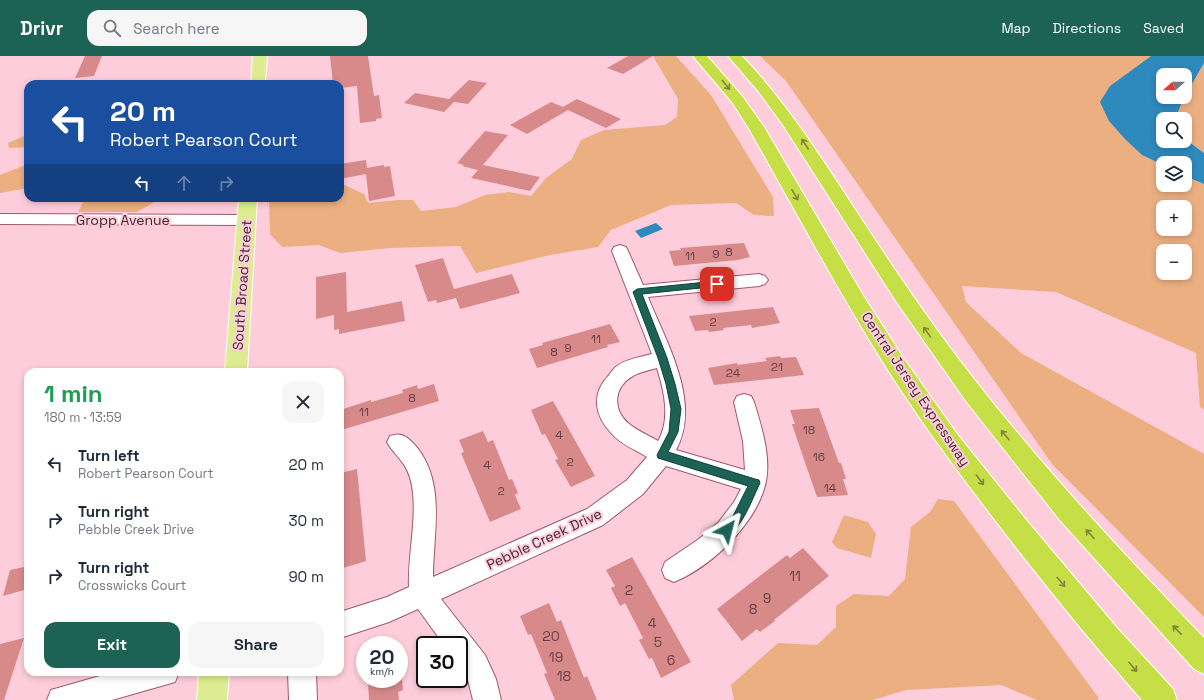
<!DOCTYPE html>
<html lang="en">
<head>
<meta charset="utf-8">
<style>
  :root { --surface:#fff; --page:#f6f6f7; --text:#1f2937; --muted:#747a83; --accent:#1c6356 }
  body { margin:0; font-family:"Space Grotesk",sans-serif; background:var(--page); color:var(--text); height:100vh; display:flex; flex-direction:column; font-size:15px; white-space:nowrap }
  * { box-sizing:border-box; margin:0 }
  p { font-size:13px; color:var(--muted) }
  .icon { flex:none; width:22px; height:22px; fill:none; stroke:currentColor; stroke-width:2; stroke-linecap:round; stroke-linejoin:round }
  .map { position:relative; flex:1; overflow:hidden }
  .drawer { position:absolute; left:24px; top:312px; width:320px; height:308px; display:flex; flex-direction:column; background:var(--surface); border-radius:12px; box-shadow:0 2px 6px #0003 }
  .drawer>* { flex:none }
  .top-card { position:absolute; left:24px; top:24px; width:320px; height:122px; border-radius:12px; box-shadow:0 2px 6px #0003; background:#1a4fa0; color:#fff; overflow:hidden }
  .needle { width:26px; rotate:249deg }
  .controls { position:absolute; left:1156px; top:12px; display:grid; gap:8px }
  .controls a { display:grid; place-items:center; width:36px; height:36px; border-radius:8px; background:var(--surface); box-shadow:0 2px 6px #0003; font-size:20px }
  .speed { position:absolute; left:356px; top:580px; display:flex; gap:8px; font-size:20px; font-weight:700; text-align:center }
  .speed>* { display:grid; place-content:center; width:52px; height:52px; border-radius:50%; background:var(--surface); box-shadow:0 2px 6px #0003; line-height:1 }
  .speed small { font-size:10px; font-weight:400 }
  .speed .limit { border:2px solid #111; border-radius:6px; background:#fff; color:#111 }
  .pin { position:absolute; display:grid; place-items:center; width:34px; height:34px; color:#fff; margin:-17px; border-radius:8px; box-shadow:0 2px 6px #0006 }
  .me { position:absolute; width:44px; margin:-22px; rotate:38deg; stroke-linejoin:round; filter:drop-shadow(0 0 3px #0008) }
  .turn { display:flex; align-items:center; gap:14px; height:84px; padding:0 20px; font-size:18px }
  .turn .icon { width:52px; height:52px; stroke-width:2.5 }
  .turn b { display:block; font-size:28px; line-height:34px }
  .lanes { display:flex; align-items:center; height:38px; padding:0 20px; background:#0003; justify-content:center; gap:20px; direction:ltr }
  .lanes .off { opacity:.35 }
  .round { display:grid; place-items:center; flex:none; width:42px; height:42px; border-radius:12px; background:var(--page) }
  .overview { display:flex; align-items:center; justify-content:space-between; height:68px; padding:0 20px }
  h1 { font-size:24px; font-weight:700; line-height:30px; color:#1e9e55 }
  .primary-button { display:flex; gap:8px; margin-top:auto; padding:8px 20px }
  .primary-button a { flex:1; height:46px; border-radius:12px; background:var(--accent); color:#fff; font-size:16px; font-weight:700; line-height:46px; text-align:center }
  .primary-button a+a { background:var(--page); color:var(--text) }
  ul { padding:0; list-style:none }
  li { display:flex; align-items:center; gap:12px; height:56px; padding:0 20px }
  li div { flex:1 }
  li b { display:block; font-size:15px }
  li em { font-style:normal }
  header { display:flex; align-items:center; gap:24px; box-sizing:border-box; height:56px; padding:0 20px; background:var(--accent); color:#fff }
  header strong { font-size:19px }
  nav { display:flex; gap:22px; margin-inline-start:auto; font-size:14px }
  .search { width:280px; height:36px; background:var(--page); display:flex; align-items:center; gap:10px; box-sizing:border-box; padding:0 14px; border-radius:12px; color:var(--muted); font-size:15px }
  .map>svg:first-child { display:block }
  .green { fill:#ebaf81; fill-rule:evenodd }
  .water { fill:#2e89bd }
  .building { fill:#d88a8b }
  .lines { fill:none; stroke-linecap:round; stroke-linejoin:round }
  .street-casing { stroke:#9e5871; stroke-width:2 }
  .primary-casing { stroke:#fff; stroke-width:2 }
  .highway-casing { stroke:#fff; stroke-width:2 }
  .street { fill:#fff; fill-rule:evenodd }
  .primary { fill:#ddec90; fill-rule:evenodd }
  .highway { fill:#c6df46; fill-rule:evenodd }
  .oneway { stroke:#85823b }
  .route { fill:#1c6356; stroke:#124038 }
  .labels { text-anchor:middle; stroke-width:4; stroke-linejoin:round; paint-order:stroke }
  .number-label { font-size:12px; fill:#693e47 }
  .street-label { font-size:14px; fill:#442530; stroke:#fdcddb }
  .near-number-label { font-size:14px; fill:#693e47 }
</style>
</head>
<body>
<header>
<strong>Drivr</strong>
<div class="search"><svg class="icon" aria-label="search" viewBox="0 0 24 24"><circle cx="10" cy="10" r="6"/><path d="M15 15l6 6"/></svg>Search here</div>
<nav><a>Map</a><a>Directions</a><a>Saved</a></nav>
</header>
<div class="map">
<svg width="1204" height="644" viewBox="0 0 1204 644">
  <rect width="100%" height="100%" fill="#fdcddb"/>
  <!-- green -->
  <g class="green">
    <path d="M 653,0 L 676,0 L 711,39 L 773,141 L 774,160 L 754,159 L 736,147 L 671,149 L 611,174 L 598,191 L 550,199 L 476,217 L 460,190 L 390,192 L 340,197 L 319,189 L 282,191 L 270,178 L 269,146 L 271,142 L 340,142 L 340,127 L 364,138 L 368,147 L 398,144 L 413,144 L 421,155 L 456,151 L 485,139 L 509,136 L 531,140 L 546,122 L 572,103 L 581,84 L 604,74 L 665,69 L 677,61 L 678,43 Z"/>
    <path d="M 760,0 L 1151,0 L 1110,30 L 1109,65 L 1142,99 L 1163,109 L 1163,129 L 1185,129 L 1185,120 L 1204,128 L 1204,354 L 1200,351 L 1196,297 L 1056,236 L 962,230 L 966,246 L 1021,297 L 1204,398 L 1204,561 L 1052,408 L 786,25 ZM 1163,151 L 1185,151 L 1185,173 L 1163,173 ZM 1163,195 L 1185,195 L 1185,217 L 1163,217 Z"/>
    <path d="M 1204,7 L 1204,97 L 1185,83 L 1185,63 L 1175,63 L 1180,49 Z"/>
    <path d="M 24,80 L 28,80 L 28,91 L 9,92 L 8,87 Z"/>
    <path d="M 28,108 L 28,132 L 0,137 L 0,119 Z"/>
    <path d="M 85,142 L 158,142 L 151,148 L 137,156 L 78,156 Z"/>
    <path d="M 938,443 L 954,445 L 1098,641 L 1098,644 L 1037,644 L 1001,629 L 906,634 L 873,644 L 734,644 L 731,629 L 778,587 L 817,589 L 836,571 L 836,550 L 854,538 L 889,540 L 905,523 L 911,471 L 930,456 Z"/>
    <path d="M 844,459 L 868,466 L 876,478 L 871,502 L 837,492 L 832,486 Z"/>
  </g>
  <!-- water -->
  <g class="water">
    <path d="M 1151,0 L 1204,0 L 1204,7 L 1185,40 L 1185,19 L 1163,19 L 1163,41 L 1184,41 L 1175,63 L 1163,63 L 1163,85 L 1185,85 L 1185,83 L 1204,97 L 1204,128 L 1185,120 L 1185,107 L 1163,107 L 1163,109 L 1142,99 L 1125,83 L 1109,65 L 1100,46 L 1110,30 Z"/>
    <path d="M 656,167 L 663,173 L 641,182 L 635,175 Z"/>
  </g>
  <!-- building -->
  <g class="building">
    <path d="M 85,0 L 102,0 L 94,20 L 75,22 Z"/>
    <path d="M 330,0 L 368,0 L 374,40 L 379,39 L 382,62 L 376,63 L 376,65 L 360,67 L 357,30 L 340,32 L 340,28 L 333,28 Z"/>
    <path d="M 628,0 L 653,0 L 623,18 L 607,12 Z"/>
    <path d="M 469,24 L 487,27 L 468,48 L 454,46 L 444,56 L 404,47 L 415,37 L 449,43 Z"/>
    <path d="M 577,43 L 621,63 L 606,72 L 568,54 L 527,78 L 510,69 L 551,46 L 563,51 Z"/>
    <path d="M 485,75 L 508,79 L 483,109 L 540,121 L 530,135 L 471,122 L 478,114 L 462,110 L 464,109 L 457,107 Z"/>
    <path d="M 366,104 L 367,112 L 384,109 L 384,111 L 390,110 L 395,140 L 369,145 L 366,118 L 340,123 L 340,108 Z"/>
    <path d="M 744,187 L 750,201 L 738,204 L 674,210 L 669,195 L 681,194 L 680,192 Z"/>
    <path d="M 443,202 L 454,233 L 512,218 L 520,237 L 460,253 L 456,242 L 437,247 L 436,244 L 428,246 L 415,209 Z"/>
    <path d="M 346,216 L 347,256 L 402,245 L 405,265 L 339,278 L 339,273 L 334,274 L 334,259 L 316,263 L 316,221 Z"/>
    <path d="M 773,251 L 780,267 L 752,272 L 751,269 L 723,272 L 724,274 L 709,276 L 708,274 L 695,275 L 689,260 Z"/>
    <path d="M 610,268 L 620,286 L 607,289 L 608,291 L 537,312 L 529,293 L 543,289 L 542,287 Z"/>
    <path d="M 780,300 L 781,302 L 796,301 L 804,319 L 714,329 L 708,312 L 737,307 L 738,309 L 767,305 L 765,302 Z"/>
    <path d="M 434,328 L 439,345 L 341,374 L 340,354 L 371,344 L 371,346 L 403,337 L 402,334 L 417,329 L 418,333 Z"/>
    <path d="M 553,345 L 595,420 L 571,431 L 555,404 L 558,403 L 545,378 L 542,379 L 531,354 Z"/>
    <path d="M 819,352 L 839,407 L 841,407 L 846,423 L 843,423 L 848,439 L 817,441 L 799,389 L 792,368 L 795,368 L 790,354 Z"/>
    <path d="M 483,375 L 488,386 L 493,384 L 509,424 L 512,423 L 518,437 L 515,439 L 521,453 L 490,466 L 461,397 L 464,396 L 459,384 Z"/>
    <path d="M 357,413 L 366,505 L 340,513 L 340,417 Z"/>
    <path d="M 803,492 L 829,520 L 774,564 L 775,565 L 760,576 L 757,573 L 742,585 L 717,553 L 787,499 L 790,502 Z"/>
    <path d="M 632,501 L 691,606 L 661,622 L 652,602 L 649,603 L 639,584 L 643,582 L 625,547 L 620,550 L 611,532 L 615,530 L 606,514 Z"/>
    <path d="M 28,510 L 28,519 L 24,534 L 3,540 L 10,514 Z"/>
    <path d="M 549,547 L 557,566 L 561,564 L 584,622 L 587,620 L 597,644 L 555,644 L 544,618 L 547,617 L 531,578 L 528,579 L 520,560 Z"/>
    <path d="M 24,582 L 4,644 L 0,644 L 0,588 Z"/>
    <path d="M 375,623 L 402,623 L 403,634 L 398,636 L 399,644 L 369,644 L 368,625 Z"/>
  </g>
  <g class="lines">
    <!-- street casing -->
    <g class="street-casing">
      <g id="street">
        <path d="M 0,158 L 247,159 L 253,160 L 255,164 L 253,168 L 247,169 L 0,168 Z"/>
        <path d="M 620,189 L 626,191 L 628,195 L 643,229 L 759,218 L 765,220 L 768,224 L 765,228 L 759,230 L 648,241 C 666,286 702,346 676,394 L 745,414 L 743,385 L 734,346 L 737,340 L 744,338 L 751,340 L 754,346 C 761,369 769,394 767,418 C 763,462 713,510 674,526 L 665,522 L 662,514 L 665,506 L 699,483 L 718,467 L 734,446 L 741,433 L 666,410 L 643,438 L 603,469 L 441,543 L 485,599 L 496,623 L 501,644 L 473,644 L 467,620 L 459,608 L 459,589 L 444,589 L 418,553 L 389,566 L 340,582 L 340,556 L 387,541 L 409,531 C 407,496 422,445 407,414 C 402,403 392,396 387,386 L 390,380 C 401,376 406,380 414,388 C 447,425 433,476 433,521 L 587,453 L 627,424 L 647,401 C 636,394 620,388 612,378 C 594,359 591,338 609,319 C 611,316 614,312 617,310 C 626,303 641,301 652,298 L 612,195 L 614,191 ZM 657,312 C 664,335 671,363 658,385 C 648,379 636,374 628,367 C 612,353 614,330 633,320 C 640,316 649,314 657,312 Z"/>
        <path d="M 114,616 L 179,616 L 175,626 L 112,644 L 47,644 L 51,634 Z"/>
        <path d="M 288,616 L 316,616 L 317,644 L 289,644 Z"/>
      </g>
    </g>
    <!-- primary casing -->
    <g class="primary-casing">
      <g id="primary">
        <path d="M 253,0 L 267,0 L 265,28 L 251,28 Z"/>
        <path d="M 239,142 L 257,142 L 247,316 L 225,316 Z"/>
        <path d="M 199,616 L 229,616 L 227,644 L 197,644 Z"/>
      </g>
    </g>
    <!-- highway casing -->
    <g class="highway-casing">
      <g id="highway">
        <path d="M 693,0 L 707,0 L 742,40 L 764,71 L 864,241 L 904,303 L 957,378 L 1027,465 L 1117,572 L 1173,633 L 1177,644 L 1142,644 C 1085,579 1031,512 979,443 C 947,401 916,358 888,314 C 838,235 794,152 748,71 L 732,46 Z"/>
        <path d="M 728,0 L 742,0 C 783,43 815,92 847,141 C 876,186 906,231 937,274 C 1017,384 1110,484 1204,582 L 1204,618 L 1194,613 L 1059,463 L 966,345 L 896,245 L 783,69 L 759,36 Z"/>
      </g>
    </g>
    <!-- street -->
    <use href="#street" class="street"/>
    <!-- primary -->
    <use href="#primary" class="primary"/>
    <!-- highway -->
    <use href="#highway" class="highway"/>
  </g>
  <!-- one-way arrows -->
  <defs><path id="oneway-shaft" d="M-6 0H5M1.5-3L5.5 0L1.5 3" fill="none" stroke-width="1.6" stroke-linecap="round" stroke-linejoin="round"/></defs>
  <g class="oneway">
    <use href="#oneway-shaft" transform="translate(726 29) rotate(51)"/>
    <use href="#oneway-shaft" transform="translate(805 88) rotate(-123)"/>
    <use href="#oneway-shaft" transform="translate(795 139) rotate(60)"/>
    <use href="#oneway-shaft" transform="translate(927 276) rotate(-125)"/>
    <use href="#oneway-shaft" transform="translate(1005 379) rotate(-130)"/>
    <use href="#oneway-shaft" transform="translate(980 424) rotate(53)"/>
    <use href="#oneway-shaft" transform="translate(1090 478) rotate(-132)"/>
    <use href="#oneway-shaft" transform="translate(1061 526) rotate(50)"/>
    <use href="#oneway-shaft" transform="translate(1177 574) rotate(-134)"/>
    <use href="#oneway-shaft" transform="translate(1133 611) rotate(49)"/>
  </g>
  <!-- route -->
  <path class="route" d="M 717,225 L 720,226 L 720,230 L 642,238 L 667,302 L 675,328 L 681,353 L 678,376 L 668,396 L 755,423 L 759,424 L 760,427 C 753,441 742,473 727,479 L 723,478 L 722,474 L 732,462 L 748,430 L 658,402 L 657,399 L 669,376 L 671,353 L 666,328 L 658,302 L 633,236 L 637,233 Z"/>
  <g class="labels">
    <!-- number labels -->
    <g class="number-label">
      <text x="729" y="200">8</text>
      <text x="716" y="202">9</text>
      <text x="690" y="204">11</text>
      <text x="713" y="270">2</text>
      <text x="596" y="287">11</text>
      <text x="568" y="296">9</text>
      <text x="554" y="300">8</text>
      <text x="777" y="315">21</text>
      <text x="733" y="321">24</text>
      <text x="412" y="346">8</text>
      <text x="364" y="360">11</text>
      <text x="809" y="378">18</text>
      <text x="559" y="383">4</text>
      <text x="819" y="405">16</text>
      <text x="570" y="410">2</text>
      <text x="487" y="413">4</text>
      <text x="830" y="436">14</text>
      <text x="501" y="439">2</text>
    </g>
    <!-- street labels -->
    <g class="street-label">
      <text x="123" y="169">Gropp Avenue</text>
      <text transform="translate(242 229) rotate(-86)" y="5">South Broad Street</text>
      <text transform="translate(916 333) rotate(56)" y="5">Central Jersey Expressway</text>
      <text transform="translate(544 483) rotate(-25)" y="5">Pebble Creek Drive</text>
    </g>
    <!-- near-number labels -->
    <g class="near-number-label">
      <text x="795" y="525">11</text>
      <text x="629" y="539">2</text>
      <text x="767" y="547">9</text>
      <text x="753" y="558">8</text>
      <text x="652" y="572">4</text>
      <text x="551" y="585">20</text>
      <text x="658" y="591">5</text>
      <text x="556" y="606">19</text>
      <text x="671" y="609">6</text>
      <text x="564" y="625">18</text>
    </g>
  </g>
</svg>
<div class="controls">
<a><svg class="needle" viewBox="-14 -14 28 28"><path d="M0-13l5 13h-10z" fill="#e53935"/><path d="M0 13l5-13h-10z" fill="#747a83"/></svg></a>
<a><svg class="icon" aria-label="search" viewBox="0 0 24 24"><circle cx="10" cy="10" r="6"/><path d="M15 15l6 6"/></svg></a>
<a><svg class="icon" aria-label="layers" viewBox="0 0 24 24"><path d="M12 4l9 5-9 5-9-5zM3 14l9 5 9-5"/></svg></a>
<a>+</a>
<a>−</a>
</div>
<div class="speed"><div>20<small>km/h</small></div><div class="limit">30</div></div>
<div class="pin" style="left:717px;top:228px;background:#d93025"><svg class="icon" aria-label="arrive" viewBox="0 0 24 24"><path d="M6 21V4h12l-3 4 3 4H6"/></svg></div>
<svg class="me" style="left:727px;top:474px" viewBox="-20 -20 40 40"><path d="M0-17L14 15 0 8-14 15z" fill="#1c6356" stroke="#fff" stroke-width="4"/></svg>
<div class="top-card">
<div class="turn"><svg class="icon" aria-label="left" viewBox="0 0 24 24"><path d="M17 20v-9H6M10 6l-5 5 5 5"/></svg><div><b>20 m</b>Robert Pearson Court</div></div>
<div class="lanes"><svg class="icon" aria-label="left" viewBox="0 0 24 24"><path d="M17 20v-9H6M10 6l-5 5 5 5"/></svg><svg class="icon off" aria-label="ahead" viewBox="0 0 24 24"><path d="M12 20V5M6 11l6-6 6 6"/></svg><svg class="icon off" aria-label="right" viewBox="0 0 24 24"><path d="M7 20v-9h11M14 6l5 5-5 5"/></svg></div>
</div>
<section class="drawer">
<div class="overview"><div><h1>1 min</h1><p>180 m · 13:59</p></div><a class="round"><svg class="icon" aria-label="close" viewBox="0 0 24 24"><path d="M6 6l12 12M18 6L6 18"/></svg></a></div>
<ul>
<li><svg class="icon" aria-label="left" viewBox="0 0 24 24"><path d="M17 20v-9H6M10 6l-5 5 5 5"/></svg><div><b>Turn left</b><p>Robert Pearson Court</p></div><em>20 m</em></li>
<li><svg class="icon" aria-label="right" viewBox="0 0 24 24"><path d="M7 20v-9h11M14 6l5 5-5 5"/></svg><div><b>Turn right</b><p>Pebble Creek Drive</p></div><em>30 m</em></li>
<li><svg class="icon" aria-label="right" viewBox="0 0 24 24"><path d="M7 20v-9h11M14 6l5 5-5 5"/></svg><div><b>Turn right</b><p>Crosswicks Court</p></div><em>90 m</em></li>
</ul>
<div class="primary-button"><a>Exit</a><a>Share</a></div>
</section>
</div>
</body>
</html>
